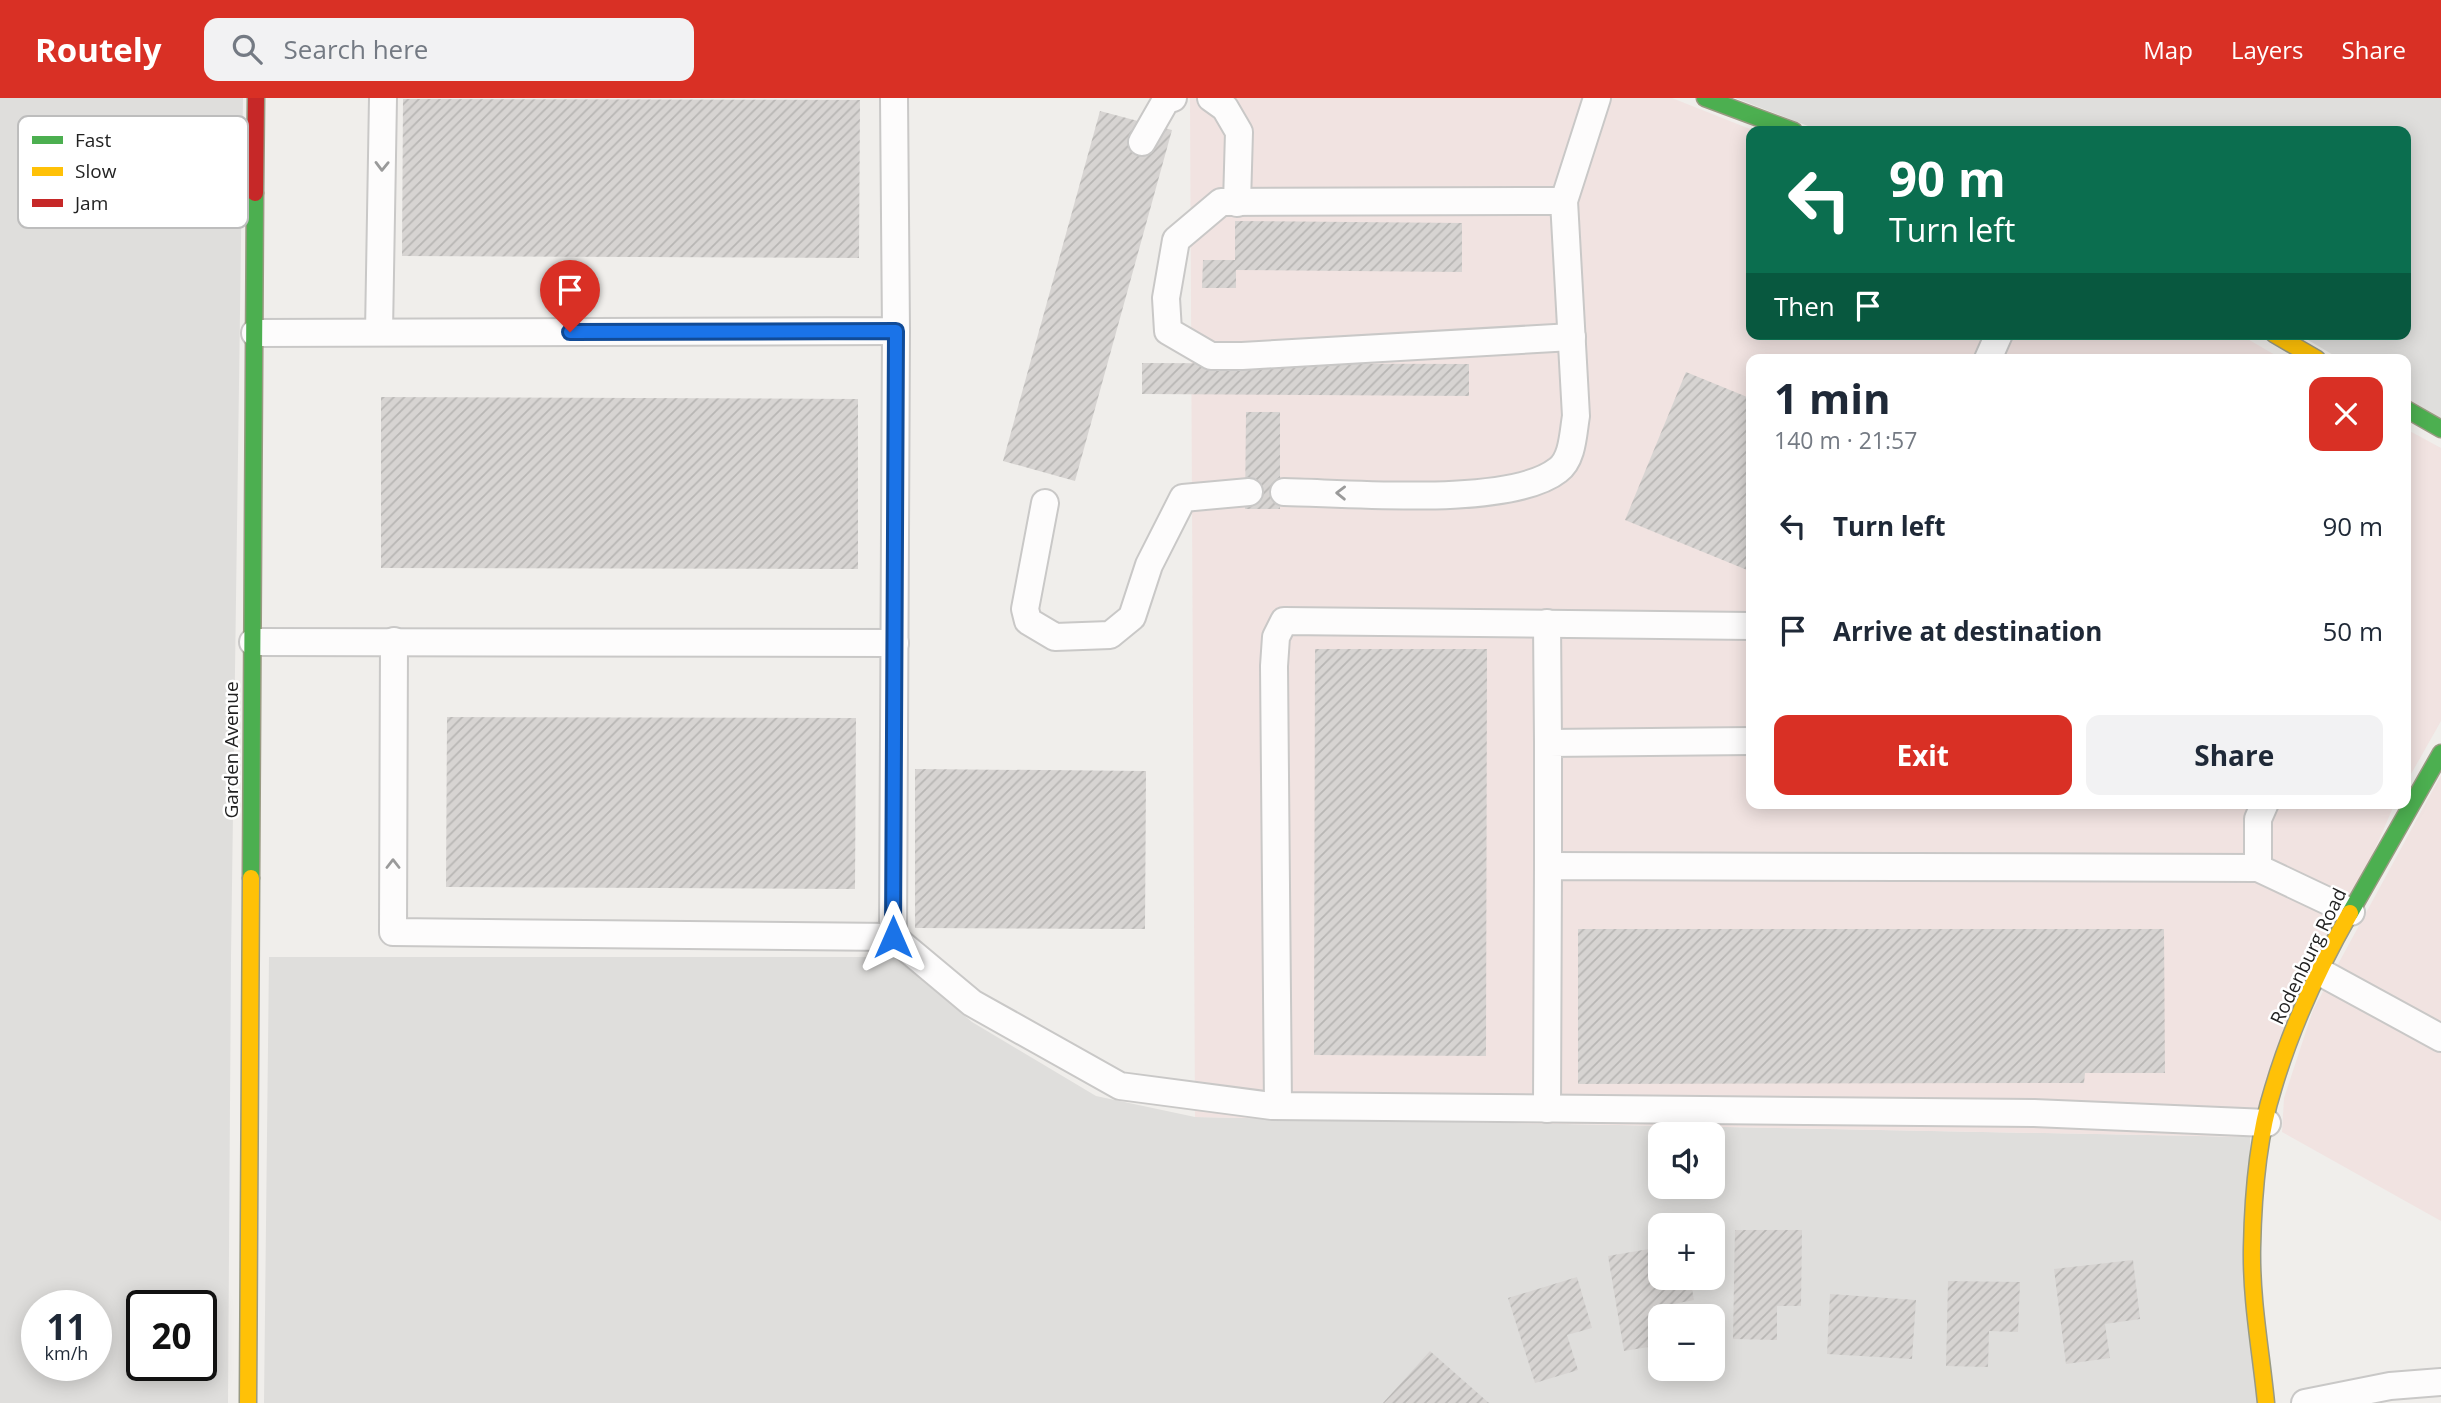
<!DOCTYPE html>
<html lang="en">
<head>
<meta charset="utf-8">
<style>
  :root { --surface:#fff; --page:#f2f2f3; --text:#1f2937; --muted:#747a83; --accent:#d93025 }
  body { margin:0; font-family:"Open Sans",sans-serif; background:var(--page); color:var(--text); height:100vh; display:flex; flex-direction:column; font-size:26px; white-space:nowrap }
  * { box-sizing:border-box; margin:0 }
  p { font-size:23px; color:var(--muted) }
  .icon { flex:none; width:38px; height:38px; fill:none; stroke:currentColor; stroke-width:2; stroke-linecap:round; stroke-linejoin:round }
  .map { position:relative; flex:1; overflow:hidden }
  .sheet { position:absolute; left:1746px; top:256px; width:665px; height:455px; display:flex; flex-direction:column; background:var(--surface); border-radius:14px; box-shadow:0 4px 18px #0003 }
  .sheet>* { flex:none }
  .banner { position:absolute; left:1746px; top:28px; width:665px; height:214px; border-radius:14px; box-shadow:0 4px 18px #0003; background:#0b6e4f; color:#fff; overflow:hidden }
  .tools { position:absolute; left:1648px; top:1024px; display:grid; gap:14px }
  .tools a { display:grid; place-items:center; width:77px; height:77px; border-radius:14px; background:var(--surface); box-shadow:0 4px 18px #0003; font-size:35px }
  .speed { position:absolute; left:21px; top:1192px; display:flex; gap:14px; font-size:35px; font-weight:700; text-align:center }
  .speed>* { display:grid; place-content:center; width:91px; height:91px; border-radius:50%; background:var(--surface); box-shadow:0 4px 18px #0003; line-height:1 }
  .speed small { font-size:18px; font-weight:400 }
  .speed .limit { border:4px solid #111; border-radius:10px; background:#fff; color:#111 }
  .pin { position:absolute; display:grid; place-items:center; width:60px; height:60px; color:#fff; margin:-72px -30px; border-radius:50% 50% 50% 0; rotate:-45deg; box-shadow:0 0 7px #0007 }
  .pin .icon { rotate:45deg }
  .me { position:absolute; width:77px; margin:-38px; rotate:0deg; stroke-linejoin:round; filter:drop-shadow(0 0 5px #0008) }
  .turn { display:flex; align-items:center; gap:24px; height:147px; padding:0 28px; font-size:32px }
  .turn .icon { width:91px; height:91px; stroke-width:2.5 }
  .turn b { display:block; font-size:49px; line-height:60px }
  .then { display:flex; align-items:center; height:66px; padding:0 28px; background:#0003; gap:14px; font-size:26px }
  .round { display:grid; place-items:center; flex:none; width:74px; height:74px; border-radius:14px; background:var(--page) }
  .head { display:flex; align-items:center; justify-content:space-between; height:119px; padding:0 28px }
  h1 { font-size:42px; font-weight:700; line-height:52px }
  .cta { display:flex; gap:14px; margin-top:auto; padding:14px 28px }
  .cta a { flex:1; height:80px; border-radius:14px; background:var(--accent); color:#fff; font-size:28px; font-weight:700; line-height:80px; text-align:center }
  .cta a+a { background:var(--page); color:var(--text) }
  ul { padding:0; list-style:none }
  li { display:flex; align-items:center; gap:21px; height:105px; padding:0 28px }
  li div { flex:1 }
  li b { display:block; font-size:26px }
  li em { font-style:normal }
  header { display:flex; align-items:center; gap:42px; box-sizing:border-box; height:98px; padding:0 35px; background:var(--accent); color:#fff }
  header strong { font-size:33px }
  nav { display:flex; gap:38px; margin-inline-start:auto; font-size:24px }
  .search { width:490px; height:63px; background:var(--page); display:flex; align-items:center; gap:18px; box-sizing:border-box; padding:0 24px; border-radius:14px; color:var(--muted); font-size:26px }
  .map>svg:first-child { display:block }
  .residential { fill:#dfdedc; fill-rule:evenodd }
  .commercial { fill:#f1e3e1 }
  .building { fill:url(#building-hatch) }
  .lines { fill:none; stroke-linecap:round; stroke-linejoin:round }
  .lane-casing { stroke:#c9c8c7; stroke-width:30 }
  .fast-casing { stroke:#999a82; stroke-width:19 }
  .slow-casing { stroke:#999a82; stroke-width:19 }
  .jam-casing { stroke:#999a82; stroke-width:19 }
  .lane { stroke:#fdfcfc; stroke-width:26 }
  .fast { stroke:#4caf50; stroke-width:16 }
  .slow { stroke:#ffc107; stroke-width:16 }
  .jam { stroke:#c62828; stroke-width:16 }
  .oneway { stroke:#9a9a9a }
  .route-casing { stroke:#114b97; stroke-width:18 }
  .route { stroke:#1a73e8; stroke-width:12 }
  .labels { text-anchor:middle; stroke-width:5; stroke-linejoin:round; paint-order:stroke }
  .street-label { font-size:19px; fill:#222; stroke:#fff }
  .key { fill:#fff; stroke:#bdbdbd; stroke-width:2 }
  .key-label { font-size:19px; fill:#222 }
</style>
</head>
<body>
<header>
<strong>Routely</strong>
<div class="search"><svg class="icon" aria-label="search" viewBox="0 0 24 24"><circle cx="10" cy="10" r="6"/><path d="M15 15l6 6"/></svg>Search here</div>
<nav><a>Map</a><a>Layers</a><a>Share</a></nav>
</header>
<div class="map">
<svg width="2441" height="1305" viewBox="0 0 2441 1305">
  <defs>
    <pattern id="building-hatch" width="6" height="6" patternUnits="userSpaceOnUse" patternTransform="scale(1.75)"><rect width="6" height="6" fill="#d7d4d2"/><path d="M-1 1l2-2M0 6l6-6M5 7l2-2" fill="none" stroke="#b8b6b4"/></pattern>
  </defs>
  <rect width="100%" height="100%" fill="#f0eeeb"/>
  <!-- residential -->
  <g class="residential">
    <path d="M 0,0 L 243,0 L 231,859 L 228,1305 L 0,1305 ZM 37,1208 L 96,1208 L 96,1267 L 37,1267 ZM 142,1208 L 201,1208 L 201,1267 L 142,1267 Z"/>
    <path d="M 1735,0 L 2441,0 L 2441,320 L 2406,300 L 2406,261 L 2340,261 L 2298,236 L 2406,236 L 2406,33 L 1821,33 Z"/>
    <path d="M 269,859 L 894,859 L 972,924 L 1096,998 L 1195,1019 L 2250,1039 L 2266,1305 L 264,1305 ZM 1661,1036 L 1713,1036 L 1713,1088 L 1661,1088 ZM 1661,1127 L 1713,1127 L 1713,1180 L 1661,1180 ZM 1661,1218 L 1713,1218 L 1713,1270 L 1661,1270 Z"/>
  </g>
  <!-- commercial -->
  <g class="commercial">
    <path d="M 1190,0 L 1672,0 L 1755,33 L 1752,33 L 1752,236 L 2239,236 L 2282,261 L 1752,261 L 1752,705 L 2395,705 L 2250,1039 L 1195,1019 Z"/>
    <path d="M 2406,331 L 2441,350 L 2441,623 L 2406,685 Z"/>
    <path d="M 2441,677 L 2441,1123 L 2282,1034 L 2284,1000 L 2313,912 Z"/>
  </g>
  <!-- building -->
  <g class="building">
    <path d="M 403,1 L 860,2 L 859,160 L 402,158 Z"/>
    <path d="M 1100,13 L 1172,32 L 1075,383 L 1003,363 Z"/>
    <path d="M 1235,123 L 1462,125 L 1462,174 L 1236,172 L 1236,190 L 1202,190 L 1203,162 L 1235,162 Z"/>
    <path d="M 1142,265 L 1469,266 L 1469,298 L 1142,296 Z"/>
    <path d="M 1686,274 L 1752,301 L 1752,474 L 1625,422 Z"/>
    <path d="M 381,299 L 858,301 L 858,471 L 381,470 Z"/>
    <path d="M 1246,314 L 1280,314 L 1280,411 L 1245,411 Z"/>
    <path d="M 1315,551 L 1487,551 L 1486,958 L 1314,957 Z"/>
    <path d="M 447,619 L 856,620 L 855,791 L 446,789 Z"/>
    <path d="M 915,671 L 1146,673 L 1145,831 L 915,830 Z"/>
    <path d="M 1578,831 L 2164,831 L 2165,975 L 2085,975 L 2084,985 L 1578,986 Z"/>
    <path d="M 1735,1132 L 1802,1132 L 1801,1208 L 1777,1208 L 1777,1242 L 1733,1241 Z"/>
    <path d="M 1661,1149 L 1661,1180 L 1690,1180 L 1694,1202 L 1663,1208 L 1665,1218 L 1661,1218 L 1661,1247 L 1624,1253 L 1608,1158 Z"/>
    <path d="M 2133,1162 L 2140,1221 L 2105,1226 L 2110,1260 L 2066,1266 L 2054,1171 Z"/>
    <path d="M 1577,1179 L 1592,1230 L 1567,1237 L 1578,1272 L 1535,1285 L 1508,1200 Z"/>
    <path d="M 1948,1183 L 2020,1184 L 2018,1234 L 1989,1233 L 1988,1269 L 1946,1268 Z"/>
    <path d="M 1830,1196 L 1916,1202 L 1912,1261 L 1827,1256 Z"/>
    <path d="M 1430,1253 L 1489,1305 L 1383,1305 Z"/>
  </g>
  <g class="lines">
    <!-- lane casing -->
    <g class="lane-casing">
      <g id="lane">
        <path d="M 1211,0 L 1225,10 L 1239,34 L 1237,105"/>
        <path d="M 1142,44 L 1166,2 L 1173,0"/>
        <path d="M 1564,103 L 1221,104 L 1176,142 L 1166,200 L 1168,233 L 1211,258 L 1242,258 L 1572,239"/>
        <path d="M 379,234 L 383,0"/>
        <path d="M 255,235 L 896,233 L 894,0"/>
        <path d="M 1988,261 L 1999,236"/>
        <path d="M 1284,394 C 1347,395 1510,410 1558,372 C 1573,361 1573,335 1576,318 L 1564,103 L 1597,0"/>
        <path d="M 1045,405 L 1025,511 L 1028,523 L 1055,539 L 1110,537 L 1132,519 L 1149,467 L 1183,400 L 1249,394"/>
        <path d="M 1547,525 L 1548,645"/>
        <path d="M 394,543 L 393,834 L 893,839 L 896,233"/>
        <path d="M 253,544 L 895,545"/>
        <path d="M 1548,768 L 1548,645 L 1752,643"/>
        <path d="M 2258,770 L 2258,721 L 2265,705"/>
        <path d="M 893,839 L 972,905 L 1120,988 L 1272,1008 L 2034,1015 L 2267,1025"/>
        <path d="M 2320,874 L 2441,940"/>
        <path d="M 1278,1008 L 1274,568 L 1276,539 L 1284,523 L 1752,528"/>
        <path d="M 1547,1011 L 1548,768 L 2258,770 L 2351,814"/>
        <path d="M 2305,1305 L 2390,1288 L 2441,1284"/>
      </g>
    </g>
    <!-- fast casing -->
    <g class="fast-casing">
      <g id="fast">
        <path d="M 1705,0 L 1794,33"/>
        <path d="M 2406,311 L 2441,331"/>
        <path d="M 251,780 L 255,95"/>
        <path d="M 2350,815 L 2441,655"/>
      </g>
    </g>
    <!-- slow casing -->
    <g class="slow-casing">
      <g id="slow">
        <path d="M 2274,236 L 2317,261"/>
        <path d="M 248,1305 L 251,780"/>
        <path d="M 2266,1305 C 2261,1254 2251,1202 2252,1150 C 2253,1098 2257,1041 2273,991 C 2291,930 2318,871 2350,815"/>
      </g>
    </g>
    <!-- jam casing -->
    <g class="jam-casing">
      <path id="jam" d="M 255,95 L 256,0"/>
    </g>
    <!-- lane -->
    <use href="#lane" class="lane"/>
    <!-- fast -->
    <use href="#fast" class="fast"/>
    <!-- slow -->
    <use href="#slow" class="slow"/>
    <!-- jam -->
    <use href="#jam" class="jam"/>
  </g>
  <!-- one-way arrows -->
  <defs><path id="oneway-chevron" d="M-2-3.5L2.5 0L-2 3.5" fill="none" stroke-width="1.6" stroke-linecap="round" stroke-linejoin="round" transform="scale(1.75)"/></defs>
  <g class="oneway">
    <use href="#oneway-chevron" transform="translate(382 68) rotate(91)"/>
    <use href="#oneway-chevron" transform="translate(1341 395) rotate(-179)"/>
    <use href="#oneway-chevron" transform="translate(393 766) rotate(-90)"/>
  </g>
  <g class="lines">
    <!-- route casing -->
    <g class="route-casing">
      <path id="route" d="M 570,234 L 896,233 L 893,839"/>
    </g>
    <!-- route -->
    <use href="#route" class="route"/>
  </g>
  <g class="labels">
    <!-- street labels -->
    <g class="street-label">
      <text transform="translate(231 652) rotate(-90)" y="7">Garden Avenue</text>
      <text transform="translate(2308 858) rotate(-64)" y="7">Rodenburg Road</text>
    </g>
  </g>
  <!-- legend -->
  <rect x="18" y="18" width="230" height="112" rx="10" class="key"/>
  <rect x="32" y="38" width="31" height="8" fill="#4caf50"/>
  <rect x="32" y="69" width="31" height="9" fill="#ffc107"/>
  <rect x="32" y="101" width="31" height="8" fill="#c62828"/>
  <g class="key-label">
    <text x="75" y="49">Fast</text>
    <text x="75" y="80">Slow</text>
    <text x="75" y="112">Jam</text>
  </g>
</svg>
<div class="tools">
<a><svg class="icon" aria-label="sound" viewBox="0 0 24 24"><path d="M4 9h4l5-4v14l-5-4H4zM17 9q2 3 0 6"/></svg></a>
<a>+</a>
<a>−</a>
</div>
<div class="speed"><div>11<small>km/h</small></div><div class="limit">20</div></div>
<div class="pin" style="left:570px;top:234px;background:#d93025"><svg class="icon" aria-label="arrive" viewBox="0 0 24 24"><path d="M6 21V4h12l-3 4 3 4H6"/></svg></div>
<svg class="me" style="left:893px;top:839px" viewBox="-20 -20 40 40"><path d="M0-17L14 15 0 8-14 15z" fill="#1a73e8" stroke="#fff" stroke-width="4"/></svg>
<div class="banner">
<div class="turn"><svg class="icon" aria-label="left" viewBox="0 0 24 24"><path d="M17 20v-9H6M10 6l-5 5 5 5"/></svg><div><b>90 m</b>Turn left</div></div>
<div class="then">Then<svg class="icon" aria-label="arrive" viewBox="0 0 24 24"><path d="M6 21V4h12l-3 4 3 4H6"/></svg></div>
</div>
<section class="sheet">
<div class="head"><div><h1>1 min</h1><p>140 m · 21:57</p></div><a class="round" style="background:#d93025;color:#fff"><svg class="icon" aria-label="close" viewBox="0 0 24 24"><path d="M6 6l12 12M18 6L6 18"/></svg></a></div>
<ul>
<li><svg class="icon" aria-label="left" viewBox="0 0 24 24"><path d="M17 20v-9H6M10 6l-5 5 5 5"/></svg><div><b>Turn left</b></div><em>90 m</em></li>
<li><svg class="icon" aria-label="arrive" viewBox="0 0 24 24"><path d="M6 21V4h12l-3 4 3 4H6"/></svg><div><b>Arrive at destination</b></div><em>50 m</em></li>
</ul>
<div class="cta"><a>Exit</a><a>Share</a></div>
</section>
</div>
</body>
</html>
